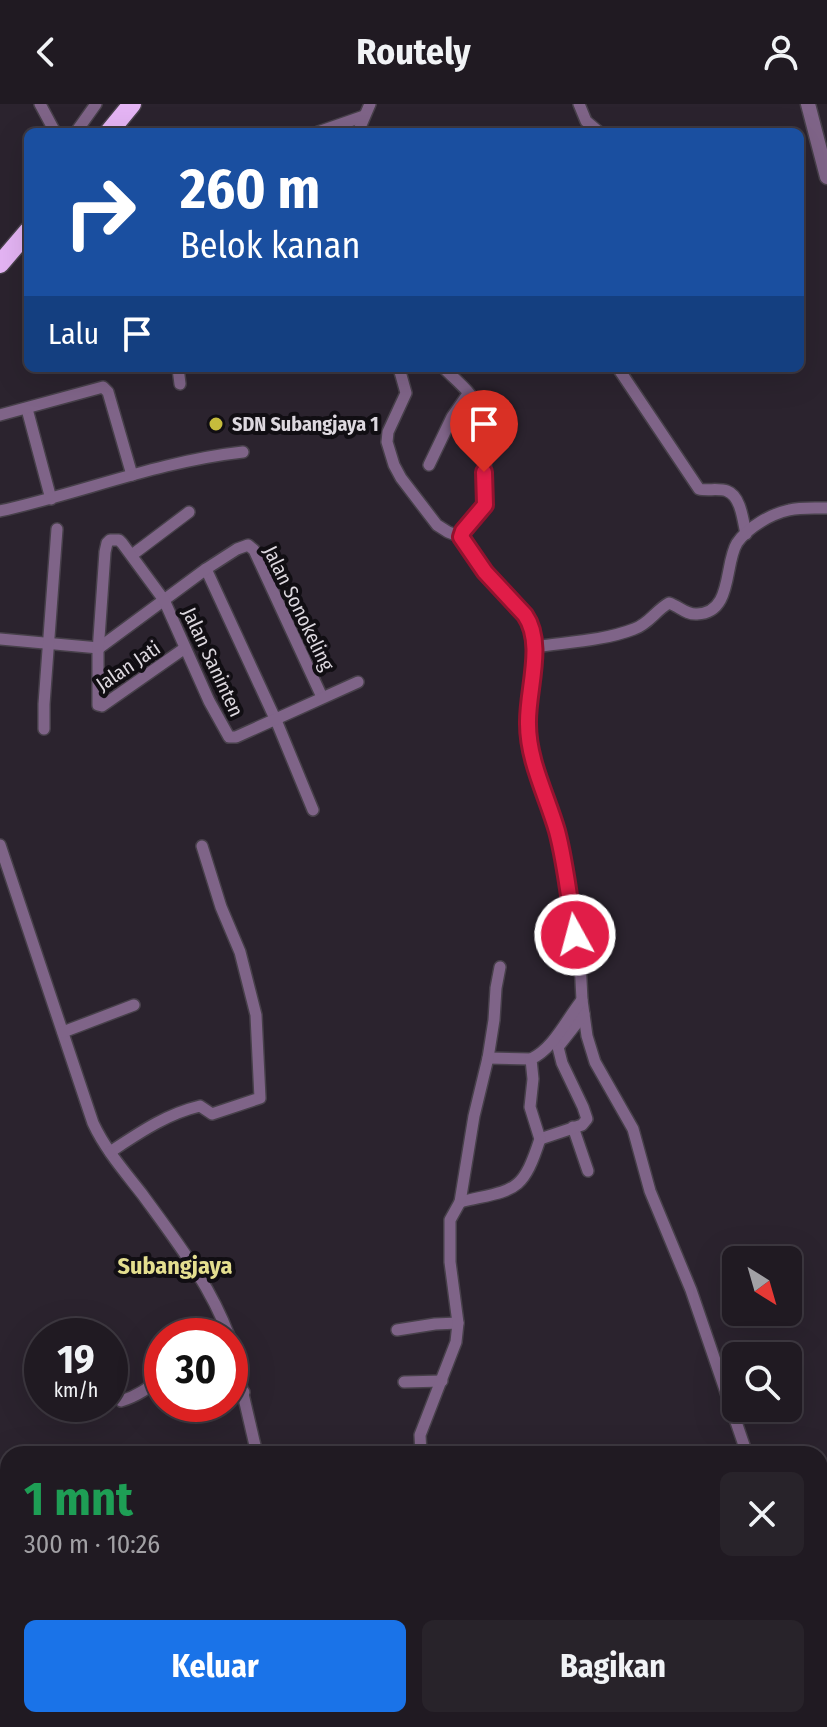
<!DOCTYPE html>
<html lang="id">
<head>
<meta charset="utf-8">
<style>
  :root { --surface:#201a22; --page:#28232a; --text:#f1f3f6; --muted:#a2a1a5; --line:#3d3840; --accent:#1a73e8 }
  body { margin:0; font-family:"Fira Sans Condensed",sans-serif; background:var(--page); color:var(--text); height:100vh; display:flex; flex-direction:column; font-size:30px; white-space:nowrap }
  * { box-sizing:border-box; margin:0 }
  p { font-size:26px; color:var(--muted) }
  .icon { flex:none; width:44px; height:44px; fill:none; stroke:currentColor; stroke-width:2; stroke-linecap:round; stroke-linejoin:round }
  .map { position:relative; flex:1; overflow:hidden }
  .details { position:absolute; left:0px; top:1342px; width:828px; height:282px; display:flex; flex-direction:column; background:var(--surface); border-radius:24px 24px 0 0; box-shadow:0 8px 32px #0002,0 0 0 2px var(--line) }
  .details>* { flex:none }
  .banner { position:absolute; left:24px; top:24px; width:780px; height:244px; border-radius:12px; box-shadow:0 8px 32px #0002,0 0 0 2px var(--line); background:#1a4fa0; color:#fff; overflow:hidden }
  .needle { width:52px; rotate:143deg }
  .fabs { position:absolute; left:722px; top:1142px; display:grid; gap:16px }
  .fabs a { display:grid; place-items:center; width:80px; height:80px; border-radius:12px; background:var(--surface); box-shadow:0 8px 32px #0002,0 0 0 2px var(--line); font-size:40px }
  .speed { position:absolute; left:24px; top:1214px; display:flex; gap:16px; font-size:40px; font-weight:700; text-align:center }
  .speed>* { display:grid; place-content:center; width:104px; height:104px; border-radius:50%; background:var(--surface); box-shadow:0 8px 32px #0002,0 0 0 2px var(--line); line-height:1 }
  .speed small { font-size:20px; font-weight:400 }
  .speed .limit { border:12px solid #d22; background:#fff; color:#111 }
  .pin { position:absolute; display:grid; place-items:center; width:68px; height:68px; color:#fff; margin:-82px -34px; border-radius:50% 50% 50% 0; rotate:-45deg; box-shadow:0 0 8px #0007 }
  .pin .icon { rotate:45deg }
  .me { position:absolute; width:88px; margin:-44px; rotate:353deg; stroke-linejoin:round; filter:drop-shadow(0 0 6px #0008) }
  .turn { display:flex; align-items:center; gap:28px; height:168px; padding:0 24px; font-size:36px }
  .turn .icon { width:104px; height:104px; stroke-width:2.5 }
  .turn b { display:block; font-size:56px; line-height:68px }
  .then { display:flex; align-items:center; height:76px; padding:0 24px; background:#0003; gap:16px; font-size:30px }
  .round { display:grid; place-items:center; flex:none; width:84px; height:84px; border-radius:12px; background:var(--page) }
  .summary { display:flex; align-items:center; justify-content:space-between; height:136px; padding:0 24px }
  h1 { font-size:48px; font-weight:700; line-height:60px; color:#1e9e55 }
  .primary-button { display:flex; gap:16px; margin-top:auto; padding:16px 24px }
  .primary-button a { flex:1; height:92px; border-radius:12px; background:var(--accent); color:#fff; font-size:32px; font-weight:700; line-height:92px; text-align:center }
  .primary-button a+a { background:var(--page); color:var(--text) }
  header { display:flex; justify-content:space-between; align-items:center; height:104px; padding:0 24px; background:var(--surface); font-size:36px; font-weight:700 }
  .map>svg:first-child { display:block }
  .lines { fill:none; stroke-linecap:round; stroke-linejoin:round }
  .minor-casing { stroke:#47404a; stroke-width:14 }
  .tertiary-casing { stroke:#47404a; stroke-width:17 }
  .trunk-casing { stroke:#47404a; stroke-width:21 }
  .minor { stroke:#7f6488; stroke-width:11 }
  .tertiary { stroke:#7f6488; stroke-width:14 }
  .trunk { stroke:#e4b4f4; stroke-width:18 }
  .route-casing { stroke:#92132f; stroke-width:20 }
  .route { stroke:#e11d48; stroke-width:14 }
  .poi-dot { fill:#c6bc3c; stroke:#110e13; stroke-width:3 }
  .labels { text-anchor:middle; stroke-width:8; stroke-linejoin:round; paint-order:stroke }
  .poi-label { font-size:20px; font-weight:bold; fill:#ddd8df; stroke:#110e13; text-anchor:start }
  .street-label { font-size:20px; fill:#ddd8df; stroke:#110e13 }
  .quarter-label { font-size:24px; font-weight:bold; fill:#e4de8f; stroke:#110e13 }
</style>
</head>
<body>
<header><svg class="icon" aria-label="back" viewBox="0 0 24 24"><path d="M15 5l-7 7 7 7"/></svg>Routely<svg class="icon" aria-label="person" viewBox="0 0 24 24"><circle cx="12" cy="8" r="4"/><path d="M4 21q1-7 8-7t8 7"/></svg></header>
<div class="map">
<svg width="827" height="1623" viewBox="0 0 827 1623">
  <rect width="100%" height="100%" fill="#2b232e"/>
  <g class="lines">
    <!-- minor casing -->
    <g class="minor-casing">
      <g id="minor">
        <path d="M 40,0 L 55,28"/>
        <path d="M 579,0 L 586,17 L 599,28"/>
        <path d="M 76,28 L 96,0"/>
        <path d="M 318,28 L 364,12"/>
        <path d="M 358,28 L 370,0"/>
        <path d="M 178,264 L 180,280"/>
        <path d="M 399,264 L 406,289 L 388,328 L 387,338 L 394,361 L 401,374 L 437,421 L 448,428 L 461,433 L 485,468 L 525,511 L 530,519 L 534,531 L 528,602 L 529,639 L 557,727 L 569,787 L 580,857 L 582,896 L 587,932 L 595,958 L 633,1025 L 650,1087 L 691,1186 L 747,1350"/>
        <path d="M 444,264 C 454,275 471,287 477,302 C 485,321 487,379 485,401 L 463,427 L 461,433"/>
        <path d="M 618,264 L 699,385 C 707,387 719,384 727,387 C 741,392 743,417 746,430"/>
        <path d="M 27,305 L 51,395"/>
        <path d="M 0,311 L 103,283 L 108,288 L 132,371"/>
        <path d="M 429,361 L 452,313 L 468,290"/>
        <path d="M 0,407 C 81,389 160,357 243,348"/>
        <path d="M 132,451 L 189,408"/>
        <path d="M 206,465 L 278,621 L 313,706"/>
        <path d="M 0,535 L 99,544"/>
        <path d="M 534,543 C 567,538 603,537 634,525 C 649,520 656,506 669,499 C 679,502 686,511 697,510 C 733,509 724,460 737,439 C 748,423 771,410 789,406 C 801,403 815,404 827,404"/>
        <path d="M 99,544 L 206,465 L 237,445 L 248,441 L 254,446 L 322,593"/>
        <path d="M 185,544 L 102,602 L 98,601 L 98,548 L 105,448 L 107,439 L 110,436 L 119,436 L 122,439 L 164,496 L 209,597 L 229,633 L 236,633 L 358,578"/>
        <path d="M 44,625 L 44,600 L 57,425"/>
        <path d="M 0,741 L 93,1019 C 105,1045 124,1067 142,1090 C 174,1134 210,1180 229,1232"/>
        <path d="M 63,928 L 134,901"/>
        <path d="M 558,943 L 584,910"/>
        <path d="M 488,954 L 531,955"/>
        <path d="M 573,1023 L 588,1067"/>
        <path d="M 540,1035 L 582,1021 L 587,1015 L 583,1003 L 562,959 L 558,943"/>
        <path d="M 110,1048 C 139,1029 166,1010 200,1002 L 212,1010 L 260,994 L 256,911 L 240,848 L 221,803 L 202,742"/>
        <path d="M 460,1098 C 514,1085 522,1091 540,1035 L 530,1003 L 533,975 L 531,955 C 554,944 566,916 582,896"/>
        <path d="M 397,1226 L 435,1220 L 458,1219"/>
        <path d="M 230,1234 L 257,1350"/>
        <path d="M 404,1278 L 442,1277"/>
        <path d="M 230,1292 L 244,1288"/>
        <path d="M 121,1297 C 138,1292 148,1284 162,1273"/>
        <path d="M 172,1306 L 196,1300"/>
        <path d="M 421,1350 L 420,1331 L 456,1238 L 458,1219 L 450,1158 L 450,1116 L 460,1098 L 474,1012 L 488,954 L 494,916 L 496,884 L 500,863"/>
        <path d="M 403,1616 L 408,1623"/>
        <path d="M 458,1616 C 478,1620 502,1623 521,1616"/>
        <path d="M 564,1616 L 569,1623"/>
        <path d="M 749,1616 L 751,1623"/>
        <path d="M 802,1616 L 804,1623"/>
        <path d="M 533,1623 L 548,1616"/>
      </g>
    </g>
    <!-- tertiary casing -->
    <g class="tertiary-casing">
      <path id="tertiary" d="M 808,0 L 827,73"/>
    </g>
    <!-- trunk casing -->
    <g class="trunk-casing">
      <g id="trunk">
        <path d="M 109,28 L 132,0"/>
        <path d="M 0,160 L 28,127"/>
      </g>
    </g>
    <!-- minor -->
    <use href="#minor" class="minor"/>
    <!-- tertiary -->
    <use href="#tertiary" class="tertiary"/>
    <!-- trunk -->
    <use href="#trunk" class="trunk"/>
  </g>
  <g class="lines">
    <!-- route casing -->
    <g class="route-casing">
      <path id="route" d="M 484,368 L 485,401 L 463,427 L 461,433 L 485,468 L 525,511 C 545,540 527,586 528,620 C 528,657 547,692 557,727 C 566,761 569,796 575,831"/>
    </g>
    <!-- route -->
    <use href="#route" class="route"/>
  </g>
  <!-- markers -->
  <circle class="poi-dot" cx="216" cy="320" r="8"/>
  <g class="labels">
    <!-- poi labels -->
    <g class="poi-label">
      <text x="232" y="327">SDN Subangjaya 1</text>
    </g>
    <!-- street labels -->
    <g class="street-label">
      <text transform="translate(299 504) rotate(64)" y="7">Jalan Sonokeling</text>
      <text transform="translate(213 558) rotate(65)" y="7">Jalan Saninten</text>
      <text transform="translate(128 562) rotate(-34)" y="7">Jalan Jati</text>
    </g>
    <!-- quarter labels -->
    <g class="quarter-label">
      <text x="175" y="1170">Subangjaya</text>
    </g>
  </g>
</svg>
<div class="fabs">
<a><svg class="needle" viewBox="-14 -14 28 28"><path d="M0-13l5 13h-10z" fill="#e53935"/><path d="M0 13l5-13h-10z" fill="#a2a1a5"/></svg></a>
<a><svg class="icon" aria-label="search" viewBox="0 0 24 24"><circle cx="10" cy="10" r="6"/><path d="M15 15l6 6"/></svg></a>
</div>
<div class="speed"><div>19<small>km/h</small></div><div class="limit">30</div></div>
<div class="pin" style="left:484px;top:368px;background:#d93025"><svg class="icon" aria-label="arrive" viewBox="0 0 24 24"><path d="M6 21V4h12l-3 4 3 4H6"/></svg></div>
<svg class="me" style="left:575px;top:831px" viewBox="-20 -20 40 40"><circle r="17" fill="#e11d48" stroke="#fff" stroke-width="3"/><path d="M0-11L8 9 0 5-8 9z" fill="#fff"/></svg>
<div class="banner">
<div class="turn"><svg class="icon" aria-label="right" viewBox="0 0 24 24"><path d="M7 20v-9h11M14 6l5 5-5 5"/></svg><div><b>260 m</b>Belok kanan</div></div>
<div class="then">Lalu<svg class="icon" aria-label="arrive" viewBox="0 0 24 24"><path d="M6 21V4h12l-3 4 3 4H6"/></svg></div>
</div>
<section class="details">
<div class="summary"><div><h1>1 mnt</h1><p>300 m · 10:26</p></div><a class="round"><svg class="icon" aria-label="close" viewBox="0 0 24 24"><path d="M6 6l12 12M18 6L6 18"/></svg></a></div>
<div class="primary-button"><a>Keluar</a><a>Bagikan</a></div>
</section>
</div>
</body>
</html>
